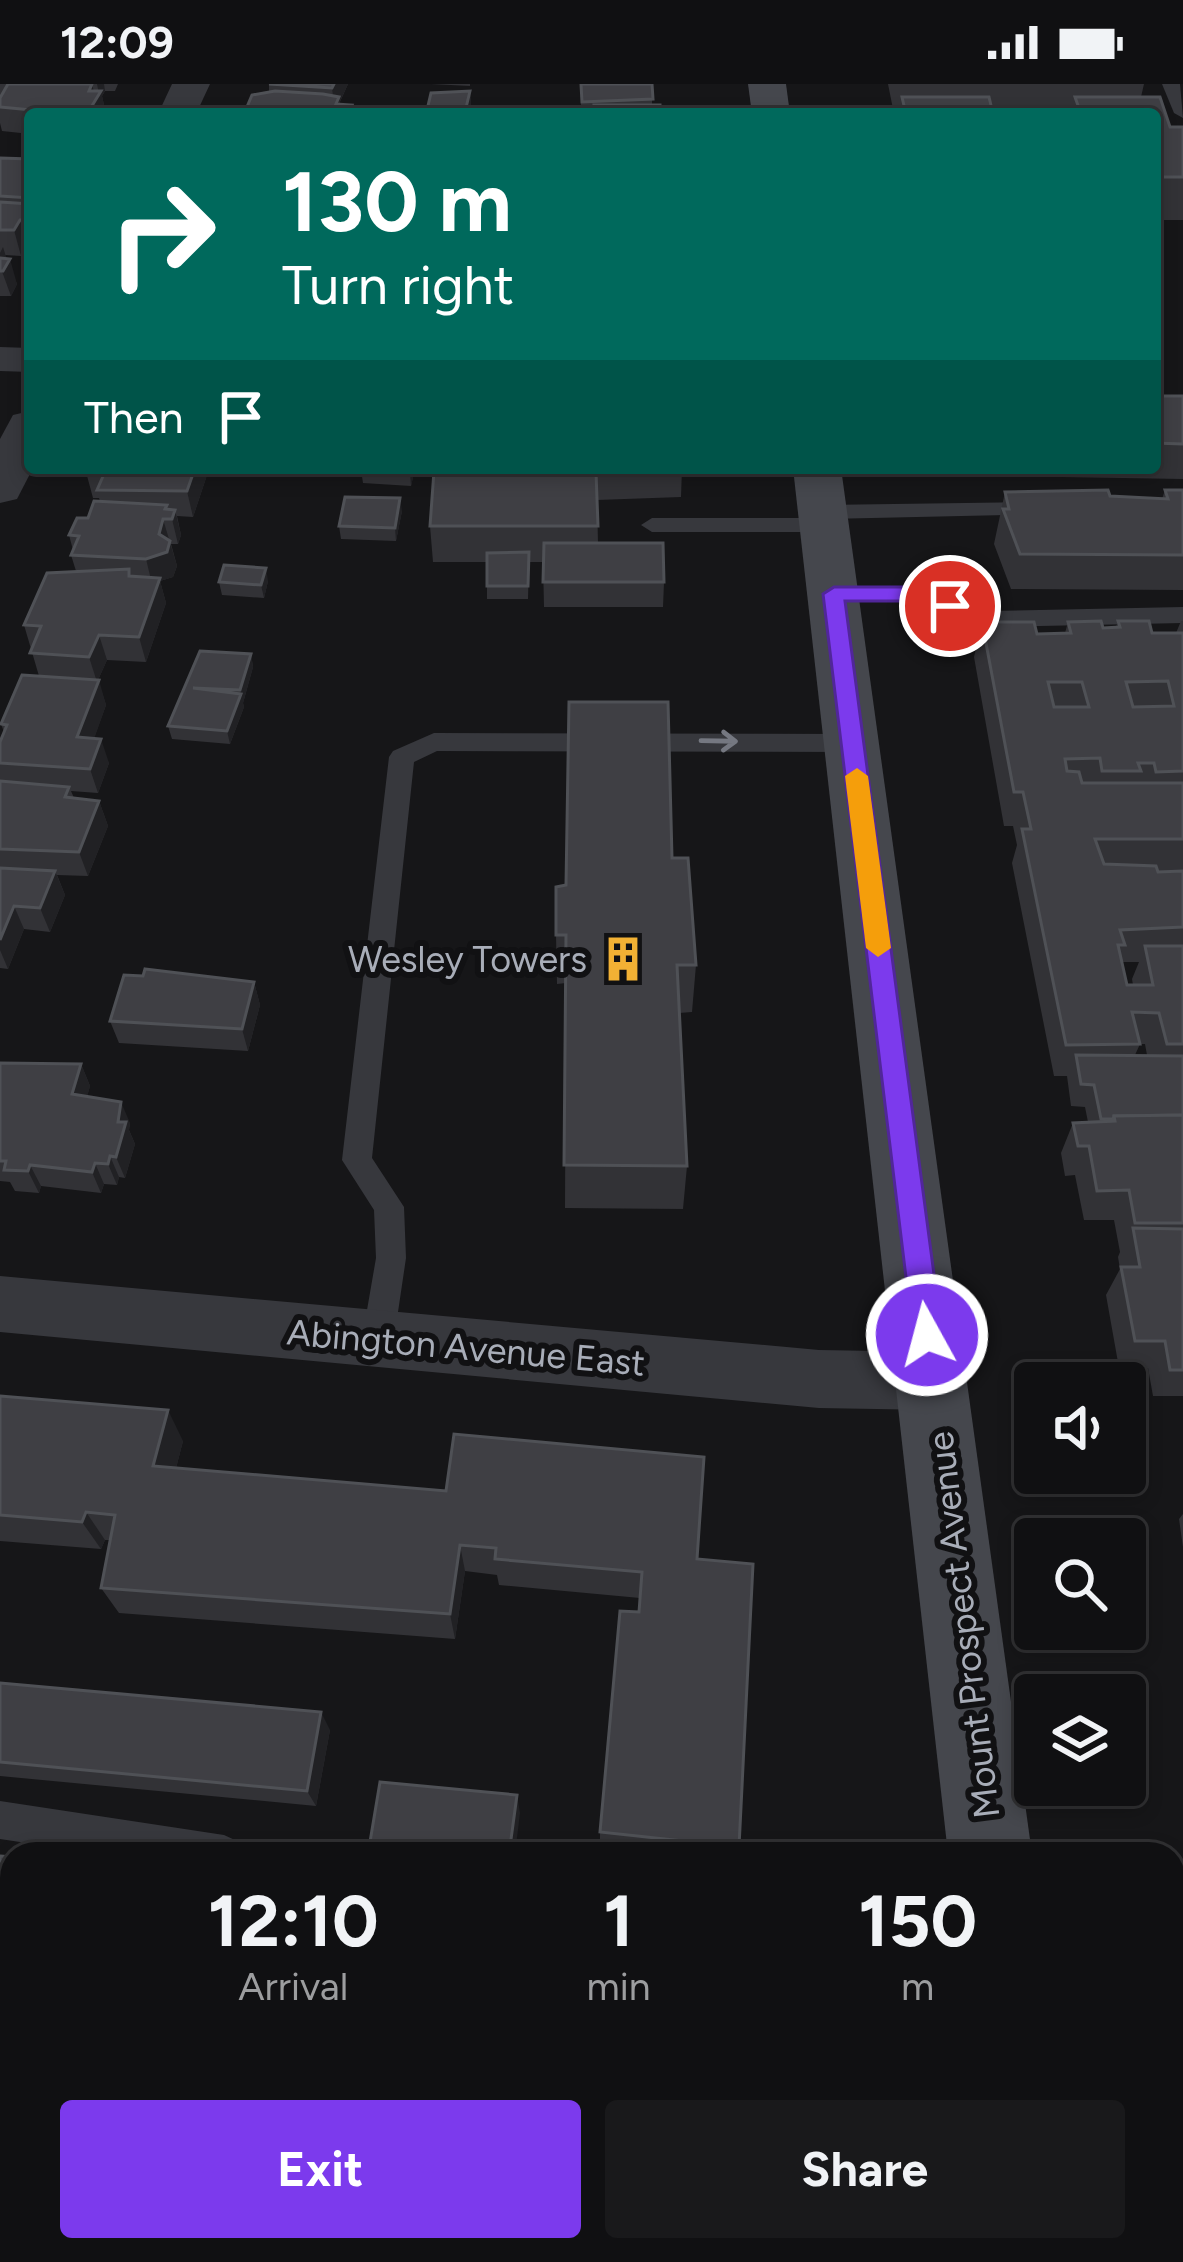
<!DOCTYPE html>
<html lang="en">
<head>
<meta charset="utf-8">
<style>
  :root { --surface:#101012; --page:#19191b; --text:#f1f3f6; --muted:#9c9d9f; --line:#303032; --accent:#7c3aed }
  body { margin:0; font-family:Figtree,sans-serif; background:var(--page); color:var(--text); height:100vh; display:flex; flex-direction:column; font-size:45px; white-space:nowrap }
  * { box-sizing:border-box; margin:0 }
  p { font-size:39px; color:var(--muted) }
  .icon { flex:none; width:66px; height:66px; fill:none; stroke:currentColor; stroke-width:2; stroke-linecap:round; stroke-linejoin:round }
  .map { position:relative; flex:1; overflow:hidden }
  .sheet { position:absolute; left:0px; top:1758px; width:1185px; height:420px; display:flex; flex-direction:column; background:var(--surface); border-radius:36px 36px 0 0; box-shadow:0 6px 18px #0003,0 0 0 3px var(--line) }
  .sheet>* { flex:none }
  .banner { position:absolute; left:24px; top:24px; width:1137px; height:366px; border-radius:12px; box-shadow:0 6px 18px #0003,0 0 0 3px var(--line); background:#00695c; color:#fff; overflow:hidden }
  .buttons { position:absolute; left:1014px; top:1278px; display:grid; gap:24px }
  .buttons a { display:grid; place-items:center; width:132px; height:132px; border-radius:12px; background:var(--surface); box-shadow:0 6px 18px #0003,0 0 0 3px var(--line); font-size:60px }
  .pin { position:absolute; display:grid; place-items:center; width:102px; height:102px; color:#fff; margin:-51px; border:6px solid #fff; border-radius:50%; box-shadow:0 3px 12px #0007 }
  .me { position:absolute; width:132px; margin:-66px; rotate:353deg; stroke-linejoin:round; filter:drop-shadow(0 0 9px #0008) }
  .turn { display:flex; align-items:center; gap:42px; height:252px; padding:0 60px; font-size:54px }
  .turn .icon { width:156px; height:156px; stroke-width:2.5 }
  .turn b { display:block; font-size:84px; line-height:102px }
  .then { display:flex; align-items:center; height:114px; padding:0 60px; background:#0003; gap:24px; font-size:45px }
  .eta { display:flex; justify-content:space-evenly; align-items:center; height:204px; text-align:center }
  .eta b { font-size:72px; font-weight:700; line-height:84px }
  .action { display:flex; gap:24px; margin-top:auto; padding:24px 60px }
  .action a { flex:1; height:138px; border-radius:12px; background:var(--accent); color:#fff; font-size:48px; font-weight:700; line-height:138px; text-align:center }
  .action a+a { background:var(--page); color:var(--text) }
  .status { display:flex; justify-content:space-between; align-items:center; height:84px; padding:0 60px; background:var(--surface); direction:ltr }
  .status svg { height:33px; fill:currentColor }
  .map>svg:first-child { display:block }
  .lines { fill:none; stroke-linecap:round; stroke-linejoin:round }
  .service { fill:#37383d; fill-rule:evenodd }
  .minor { fill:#37383d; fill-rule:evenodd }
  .tertiary { fill:#37383d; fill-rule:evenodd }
  .secondary { fill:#45474d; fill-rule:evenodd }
  .wall { fill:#323236; fill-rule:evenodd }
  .shaded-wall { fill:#212124 }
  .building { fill:#3f3f44; stroke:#4f5156; stroke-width:3; fill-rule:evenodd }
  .oneway { stroke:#757881 }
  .route { fill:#7c3aed; stroke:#51269a; stroke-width:3 }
  .slow { fill:#f59e0b }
  .labels { text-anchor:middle; stroke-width:12; stroke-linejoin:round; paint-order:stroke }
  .poi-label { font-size:36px; fill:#a8adb8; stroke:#111113; text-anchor:end }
  .street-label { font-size:36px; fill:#a8adb8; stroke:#111113 }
</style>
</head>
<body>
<div class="status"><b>12:09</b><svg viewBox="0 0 49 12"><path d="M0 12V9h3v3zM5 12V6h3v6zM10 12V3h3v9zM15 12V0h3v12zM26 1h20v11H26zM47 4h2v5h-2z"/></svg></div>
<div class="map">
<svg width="1183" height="2178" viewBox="0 0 1183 2178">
  <rect width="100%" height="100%" fill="#161618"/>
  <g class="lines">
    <!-- service -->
    <g class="service">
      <path d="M 1162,0 L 1180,0 L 1183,34 L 1174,29 Z"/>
      <path d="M 1039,418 L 1050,425 L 1047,430 L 827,435 L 835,441 L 824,448 L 652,448 L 641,441 L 652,434 L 819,434 L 812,428 L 823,421 Z"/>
      <path d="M 834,502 L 911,502 L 989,527 L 1183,523 L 1183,539 L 988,543 L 910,518 L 826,515 L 826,505 Z"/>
      <path d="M 434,649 L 853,650 L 865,659 L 853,668 L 437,667 L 414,678 L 372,1074 L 404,1123 L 406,1174 L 394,1255 L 389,1265 L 378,1269 L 367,1265 L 362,1255 L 376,1174 L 374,1126 L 342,1076 L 389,673 L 393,667 Z"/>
      <path d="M 0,1717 L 224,1751 L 237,1757 L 243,1770 L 100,1770 L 0,1755 Z"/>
    </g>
    <!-- minor -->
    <g class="minor">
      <path d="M 0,263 L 30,264 L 30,288 L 0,287 Z"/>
      <path d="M 0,1192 L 819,1266 L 933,1268 L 956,1276 L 965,1297 L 956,1318 L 933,1326 L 819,1324 L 0,1248 Z"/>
    </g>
    <!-- tertiary -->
    <g class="tertiary">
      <path d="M 172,0 L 210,0 L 196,30 L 158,30 Z"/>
      <path d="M 30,327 L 33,384 L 17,415 L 0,419 L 0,355 L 13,331 Z"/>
    </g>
    <!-- secondary -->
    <g class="secondary">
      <path d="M 748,0 L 786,0 L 790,30 L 752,30 Z"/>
      <path d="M 793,384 L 841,384 L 1032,1770 L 948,1770 Z"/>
      <path d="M 972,2166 L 1066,2166 L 1067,2178 L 973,2178 Z"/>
    </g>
  </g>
  <!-- wall -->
  <g class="wall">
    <path d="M 0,0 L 118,0 L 115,7 L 105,7 L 102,12 L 106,30 L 30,30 L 30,50 L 2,47 L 0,39 Z"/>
    <path d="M 269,0 L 348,0 L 339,20 L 269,8 Z"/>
    <path d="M 431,0 L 470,0 L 470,2 Z"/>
    <path d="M 581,0 L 652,0 L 652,21 L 660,30 L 581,30 Z"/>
    <path d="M 888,0 L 1144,0 L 1141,13 L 1170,43 L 1183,43 L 1183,136 L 1155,136 L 1155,30 L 894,30 Z"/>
    <path d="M 470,7 L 471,19 L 468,30 L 427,30 L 427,26 Z"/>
    <path d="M 0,74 L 30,75 L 30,161 L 27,161 L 21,172 L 5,171 L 17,200 L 11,212 L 0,212 Z"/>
    <path d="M 1155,312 L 1183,312 L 1183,395 L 996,392 L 995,386 L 973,386 L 973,384 L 1155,384 Z"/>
    <path d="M 88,384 L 224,384 L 223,386 L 206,385 L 207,391 L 193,433 L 177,432 L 181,451 L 178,460 L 171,460 L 177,482 L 173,493 L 160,497 L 166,519 L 146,578 L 107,576 L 98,596 L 106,621 L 94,654 L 109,679 L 98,709 L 71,707 L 74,714 L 99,717 L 108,742 L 88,792 L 57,791 L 65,811 L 50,848 L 24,845 L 8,885 L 0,884 L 0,658 L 4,648 L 1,640 L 39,592 L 24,541 L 76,487 L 71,471 L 73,466 L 69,451 L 88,434 L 100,417 L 99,414 L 93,414 L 86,388 Z"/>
    <path d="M 415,384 L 411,402 L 363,399 L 361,386 Z"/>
    <path d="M 561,384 L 682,384 L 681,413 L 597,416 L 598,459 L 664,498 L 663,523 L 544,523 L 543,478 L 529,478 L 528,515 L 487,515 L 487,478 L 433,478 L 430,442 L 561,388 Z"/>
    <path d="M 1165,406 L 1183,406 L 1183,506 L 1011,505 L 994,460 L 1005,408 L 1162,415 Z"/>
    <path d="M 402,427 L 396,457 L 341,455 L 339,442 Z"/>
    <path d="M 268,497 L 264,514 L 222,511 L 219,498 Z"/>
    <path d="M 1118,537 L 1152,549 L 1176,549 L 1181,537 L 1183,537 L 1183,1312 L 1153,1312 L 1148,1284 L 1119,1284 L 1106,1211 L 1120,1185 L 1118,1173 L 1120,1168 L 1114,1136 L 1084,1136 L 1075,1091 L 1065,1092 L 1061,1069 L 1073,1039 L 1088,1038 L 1085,1023 L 1071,1022 L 1067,992 L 1054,992 L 1012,779 L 1017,761 L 1013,742 L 1004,742 L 974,573 L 982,538 L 1037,550 L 1065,549 L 1068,538 L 1103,544 L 1116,543 ZM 1122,878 L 1139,878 L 1132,895 L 1133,901 L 1127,901 ZM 1140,960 L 1145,960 L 1147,971 L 1135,971 Z"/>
    <path d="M 251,570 L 253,583 L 243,619 L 244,623 L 230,660 L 172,655 L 168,642 Z"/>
    <path d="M 672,774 L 696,881 L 692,928 L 679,929 L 687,1082 L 683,1125 L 565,1124 L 566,899 L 557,900 L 556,851 Z"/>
    <path d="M 254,898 L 260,921 L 248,967 L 119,959 L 110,937 Z"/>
    <path d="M 0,979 L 81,980 L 90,1002 L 87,1012 L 130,1039 L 129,1046 L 135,1060 L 125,1094 L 119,1093 L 117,1101 L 104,1100 L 101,1109 L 41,1102 L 39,1109 L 15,1107 L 10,1098 L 0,1097 Z"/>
    <path d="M 0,1312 L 183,1357 L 176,1384 L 697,1475 L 739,1763 L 737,1770 L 644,1770 L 600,1765 L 600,1748 L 640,1514 L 499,1501 L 497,1491 L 465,1487 L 455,1555 L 119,1529 L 101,1504 L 110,1456 L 105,1456 L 101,1465 L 0,1457 Z"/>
    <path d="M 1183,1430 L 1183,1463 L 1179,1435 Z"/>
    <path d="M 0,1599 L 330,1646 L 316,1722 L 0,1692 Z"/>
    <path d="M 0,1772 L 12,1773 L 12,1863 L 0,1862 Z"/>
  </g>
  <!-- shaded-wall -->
  <g class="shaded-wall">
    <path d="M 92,0 L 96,16 L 99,10 L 97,0 L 104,0 L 105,7 L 102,12 L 106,30 L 87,30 L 89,7 Z"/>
    <path d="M 334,0 L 348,0 L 335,28 L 332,4 Z"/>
    <path d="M 470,7 L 471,19 L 468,30 L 465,30 Z"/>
    <path d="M 20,136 L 27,161 L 21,172 L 14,146 Z"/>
    <path d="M 3,163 L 8,179 L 10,175 L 17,200 L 11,212 L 0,182 L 0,169 Z"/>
    <path d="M 194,384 L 206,384 L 207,391 L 193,433 L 187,407 Z"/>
    <path d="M 411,384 L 415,384 L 411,402 L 410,389 Z"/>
    <path d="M 400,414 L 402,427 L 396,457 L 395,444 Z"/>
    <path d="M 175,426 L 181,451 L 178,460 L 172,435 Z"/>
    <path d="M 163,435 L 177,482 L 173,493 L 160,497 L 166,519 L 146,578 L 139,553 L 152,500 L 146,475 L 159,450 Z"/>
    <path d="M 266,484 L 268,497 L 264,514 L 261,501 Z"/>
    <path d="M 99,551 L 107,576 L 97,598 L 89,573 Z"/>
    <path d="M 251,570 L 253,583 L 243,619 L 244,623 L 230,660 L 227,647 L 241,610 L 240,606 Z"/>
    <path d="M 99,596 L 106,621 L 86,678 L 77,653 Z"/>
    <path d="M 101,655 L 109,679 L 98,709 L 90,685 Z"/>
    <path d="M 99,717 L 108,742 L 88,792 L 79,768 Z"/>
    <path d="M 55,787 L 65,811 L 50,848 L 40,824 Z"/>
    <path d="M 14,822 L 24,845 L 8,885 L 0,866 L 0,856 Z"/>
    <path d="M 254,898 L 260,921 L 248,967 L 242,945 Z"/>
    <path d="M 81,980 L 90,1002 L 82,1032 L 72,1010 Z"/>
    <path d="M 121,1018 L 130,1039 L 129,1046 L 135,1060 L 125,1094 L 116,1073 Z"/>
    <path d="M 110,1072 L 119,1093 L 117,1101 L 108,1080 Z"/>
    <path d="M 95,1079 L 104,1100 L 101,1109 L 92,1088 Z"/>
    <path d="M 30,1081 L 41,1102 L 39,1109 L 28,1087 Z"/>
    <path d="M 168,1326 L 183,1357 L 169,1411 L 153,1382 Z"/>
    <path d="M 86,1428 L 105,1456 L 101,1465 L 82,1438 Z"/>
    <path d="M 460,1461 L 465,1487 L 455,1555 L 450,1530 Z"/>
    <path d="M 321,1628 L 330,1646 L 316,1722 L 307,1707 Z"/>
    <path d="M 517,1711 L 520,1729 L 515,1770 L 509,1770 Z"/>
  </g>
  <!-- building -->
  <g class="building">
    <path d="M 8,0 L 92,0 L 89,7 L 101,7 L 87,30 L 74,30 L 0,23 L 0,14 Z"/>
    <path d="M 269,0 L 334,0 L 332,4 Z"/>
    <path d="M 581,0 L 652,0 L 653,15 L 582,18 Z"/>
    <path d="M 275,7 L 323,10 L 339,13 L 336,20 L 352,21 L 348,30 L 244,30 L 252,11 Z"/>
    <path d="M 470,7 L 465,28 L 427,26 L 431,9 Z"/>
    <path d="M 902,13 L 989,13 L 993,30 L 906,30 Z"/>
    <path d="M 1075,13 L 1160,13 L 1170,43 L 1183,43 L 1183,93 L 1155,93 L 1155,30 L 1081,30 Z"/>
    <path d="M 594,21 L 660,21 L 660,30 L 595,30 Z"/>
    <path d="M 0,74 L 30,75 L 30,114 L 0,112 Z"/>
    <path d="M 0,118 L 30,120 L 30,136 L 20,136 L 14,146 L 0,146 Z"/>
    <path d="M 0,174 L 10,175 L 3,187 L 0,187 Z"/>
    <path d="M 1155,312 L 1183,312 L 1183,360 L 1155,359 Z"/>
    <path d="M 88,384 L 195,384 L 187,407 L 97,406 L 104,390 L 86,388 Z"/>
    <path d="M 362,384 L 411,384 L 410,389 L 361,386 Z"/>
    <path d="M 564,384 L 682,384 L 683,388 L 597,391 L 596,388 L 564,387 Z"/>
    <path d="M 434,387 L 596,388 L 598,442 L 430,442 Z"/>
    <path d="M 1108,406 L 1110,412 L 1168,415 L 1165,406 L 1183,406 L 1183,471 L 1020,470 L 1003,425 L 1009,425 L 1005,408 Z"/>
    <path d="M 345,413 L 400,414 L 395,444 L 339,442 Z"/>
    <path d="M 94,417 L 167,421 L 165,425 L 175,426 L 172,435 L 163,435 L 159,450 L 170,457 L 167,468 L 146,475 L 71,471 L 79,452 L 69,451 L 77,434 L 88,434 Z"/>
    <path d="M 544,459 L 663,459 L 664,498 L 543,498 Z"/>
    <path d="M 529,468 L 528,502 L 487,502 L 487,469 Z"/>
    <path d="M 224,481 L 266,484 L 261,501 L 219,498 Z"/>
    <path d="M 129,485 L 129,492 L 160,494 L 139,553 L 99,551 L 89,573 L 30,569 L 41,542 L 24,541 L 47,489 Z"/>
    <path d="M 1101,537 L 1103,544 L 1120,543 L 1118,537 L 1149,537 L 1152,549 L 1183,549 L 1183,687 L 1156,688 L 1154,679 L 1138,679 L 1141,687 L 1102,687 L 1100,674 L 1065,675 L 1067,687 L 1079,688 L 1082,699 L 1183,699 L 1183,755 L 1095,755 L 1104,780 L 1156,782 L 1158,788 L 1183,787 L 1183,843 L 1120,846 L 1125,861 L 1118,861 L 1127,901 L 1153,901 L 1145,862 L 1183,862 L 1183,960 L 1167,960 L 1159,929 L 1132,928 L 1140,960 L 1066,961 L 1022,745 L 1031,745 L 1023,708 L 1014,708 L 982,538 L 1034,538 L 1037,550 L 1071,549 L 1068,538 ZM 1168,597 L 1174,622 L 1133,623 L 1126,598 ZM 1048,598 L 1082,598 L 1089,623 L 1054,623 Z"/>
    <path d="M 200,567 L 251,570 L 240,606 L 193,604 L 241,610 L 227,647 L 168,642 Z"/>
    <path d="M 22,591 L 99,596 L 77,653 L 101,655 L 90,685 L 0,679 L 0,658 L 7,641 L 1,640 Z"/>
    <path d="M 569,618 L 668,618 L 672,774 L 688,774 L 696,881 L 677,881 L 687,1082 L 564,1081 L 566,851 L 556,851 L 556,803 L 566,801 Z"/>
    <path d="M 0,697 L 69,703 L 65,713 L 99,717 L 79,768 L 0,765 Z"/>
    <path d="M 0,784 L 55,787 L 40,824 L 14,822 L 0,856 Z"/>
    <path d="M 145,885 L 254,898 L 242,945 L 110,937 L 124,891 L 143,892 Z"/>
    <path d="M 1076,971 L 1183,972 L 1183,1031 L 1114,1032 L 1113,1035 L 1101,1035 L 1094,1001 L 1081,1000 Z"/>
    <path d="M 0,979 L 81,980 L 72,1010 L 121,1018 L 118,1038 L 126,1038 L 116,1073 L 110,1072 L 108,1080 L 95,1079 L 92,1088 L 30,1081 L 28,1087 L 4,1086 L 6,1077 L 0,1077 Z"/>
    <path d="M 1183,1031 L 1183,1139 L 1135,1139 L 1129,1106 L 1097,1107 L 1089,1062 L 1078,1062 L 1073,1039 L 1115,1037 L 1114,1032 Z"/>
    <path d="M 1133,1144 L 1183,1145 L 1183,1286 L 1170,1286 L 1165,1257 L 1135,1257 L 1121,1183 L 1140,1183 Z"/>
    <path d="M 0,1312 L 168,1326 L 153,1382 L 446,1407 L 454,1350 L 704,1373 L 697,1475 L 753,1480 L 739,1763 L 600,1748 L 620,1527 L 639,1528 L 642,1488 L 495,1475 L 496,1464 L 460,1461 L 450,1530 L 101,1504 L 115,1431 L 86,1428 L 82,1438 L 0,1431 Z"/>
    <path d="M 0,1599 L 321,1628 L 307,1707 L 0,1678 Z"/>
    <path d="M 380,1698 L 517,1711 L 509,1770 L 368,1770 Z"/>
    <path d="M 0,1772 L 12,1773 L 12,1854 L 0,1853 Z"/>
  </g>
  <!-- one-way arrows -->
  <defs><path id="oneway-shaft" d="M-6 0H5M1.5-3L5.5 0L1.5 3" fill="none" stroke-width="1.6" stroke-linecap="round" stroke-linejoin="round" transform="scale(3)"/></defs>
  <use class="oneway" href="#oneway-shaft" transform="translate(719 657) rotate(1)"/>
  <!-- route -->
  <path class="route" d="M 911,503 L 960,522 L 950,529 L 909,517 L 845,517 L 942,1251 L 927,1264 L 913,1251 L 823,510 L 834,503 Z"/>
  <!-- slow -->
  <path class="slow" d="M 857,684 L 868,692 L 891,864 L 878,873 L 866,864 L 845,692 Z"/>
  <!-- icons -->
  <defs>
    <g id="building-bare" transform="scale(3.6)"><path d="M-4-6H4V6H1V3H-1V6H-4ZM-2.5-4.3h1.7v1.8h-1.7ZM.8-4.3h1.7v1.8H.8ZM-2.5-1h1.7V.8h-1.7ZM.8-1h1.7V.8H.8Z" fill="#f2b134" stroke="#111113" stroke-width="2.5" paint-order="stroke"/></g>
  </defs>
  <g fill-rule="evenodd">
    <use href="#building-bare" x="623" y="875"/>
  </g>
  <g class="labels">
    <!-- poi labels -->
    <g class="poi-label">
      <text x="587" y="888">Wesley Towers</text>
    </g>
    <!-- street labels -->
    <g class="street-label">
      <text transform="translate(466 1263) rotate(5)" y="13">Abington Avenue East</text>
      <text transform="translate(963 1541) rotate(-97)" y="13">Mount Prospect Avenue</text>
    </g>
  </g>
</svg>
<div class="buttons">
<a><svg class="icon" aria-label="sound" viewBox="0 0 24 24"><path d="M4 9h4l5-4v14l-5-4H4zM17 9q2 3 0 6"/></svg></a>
<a><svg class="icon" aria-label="search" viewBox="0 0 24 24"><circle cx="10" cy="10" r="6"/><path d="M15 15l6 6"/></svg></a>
<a><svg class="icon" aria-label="layers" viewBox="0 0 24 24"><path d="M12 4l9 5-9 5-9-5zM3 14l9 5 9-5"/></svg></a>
</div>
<div class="pin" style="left:950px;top:522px;background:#d93025"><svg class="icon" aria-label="arrive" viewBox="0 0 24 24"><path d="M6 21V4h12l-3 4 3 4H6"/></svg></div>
<svg class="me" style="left:927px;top:1251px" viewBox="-20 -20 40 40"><circle r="17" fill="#7c3aed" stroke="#fff" stroke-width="3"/><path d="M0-11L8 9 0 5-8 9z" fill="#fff"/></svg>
<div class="banner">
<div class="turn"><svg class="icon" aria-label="right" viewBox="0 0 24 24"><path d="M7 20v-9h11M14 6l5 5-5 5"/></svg><div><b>130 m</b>Turn right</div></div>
<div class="then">Then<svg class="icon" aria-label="arrive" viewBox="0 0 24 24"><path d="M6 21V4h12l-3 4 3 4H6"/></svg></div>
</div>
<section class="sheet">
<div class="eta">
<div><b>12:10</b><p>Arrival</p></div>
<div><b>1</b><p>min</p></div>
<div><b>150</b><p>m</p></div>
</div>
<div class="action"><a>Exit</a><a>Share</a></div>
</section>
</div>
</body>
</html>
